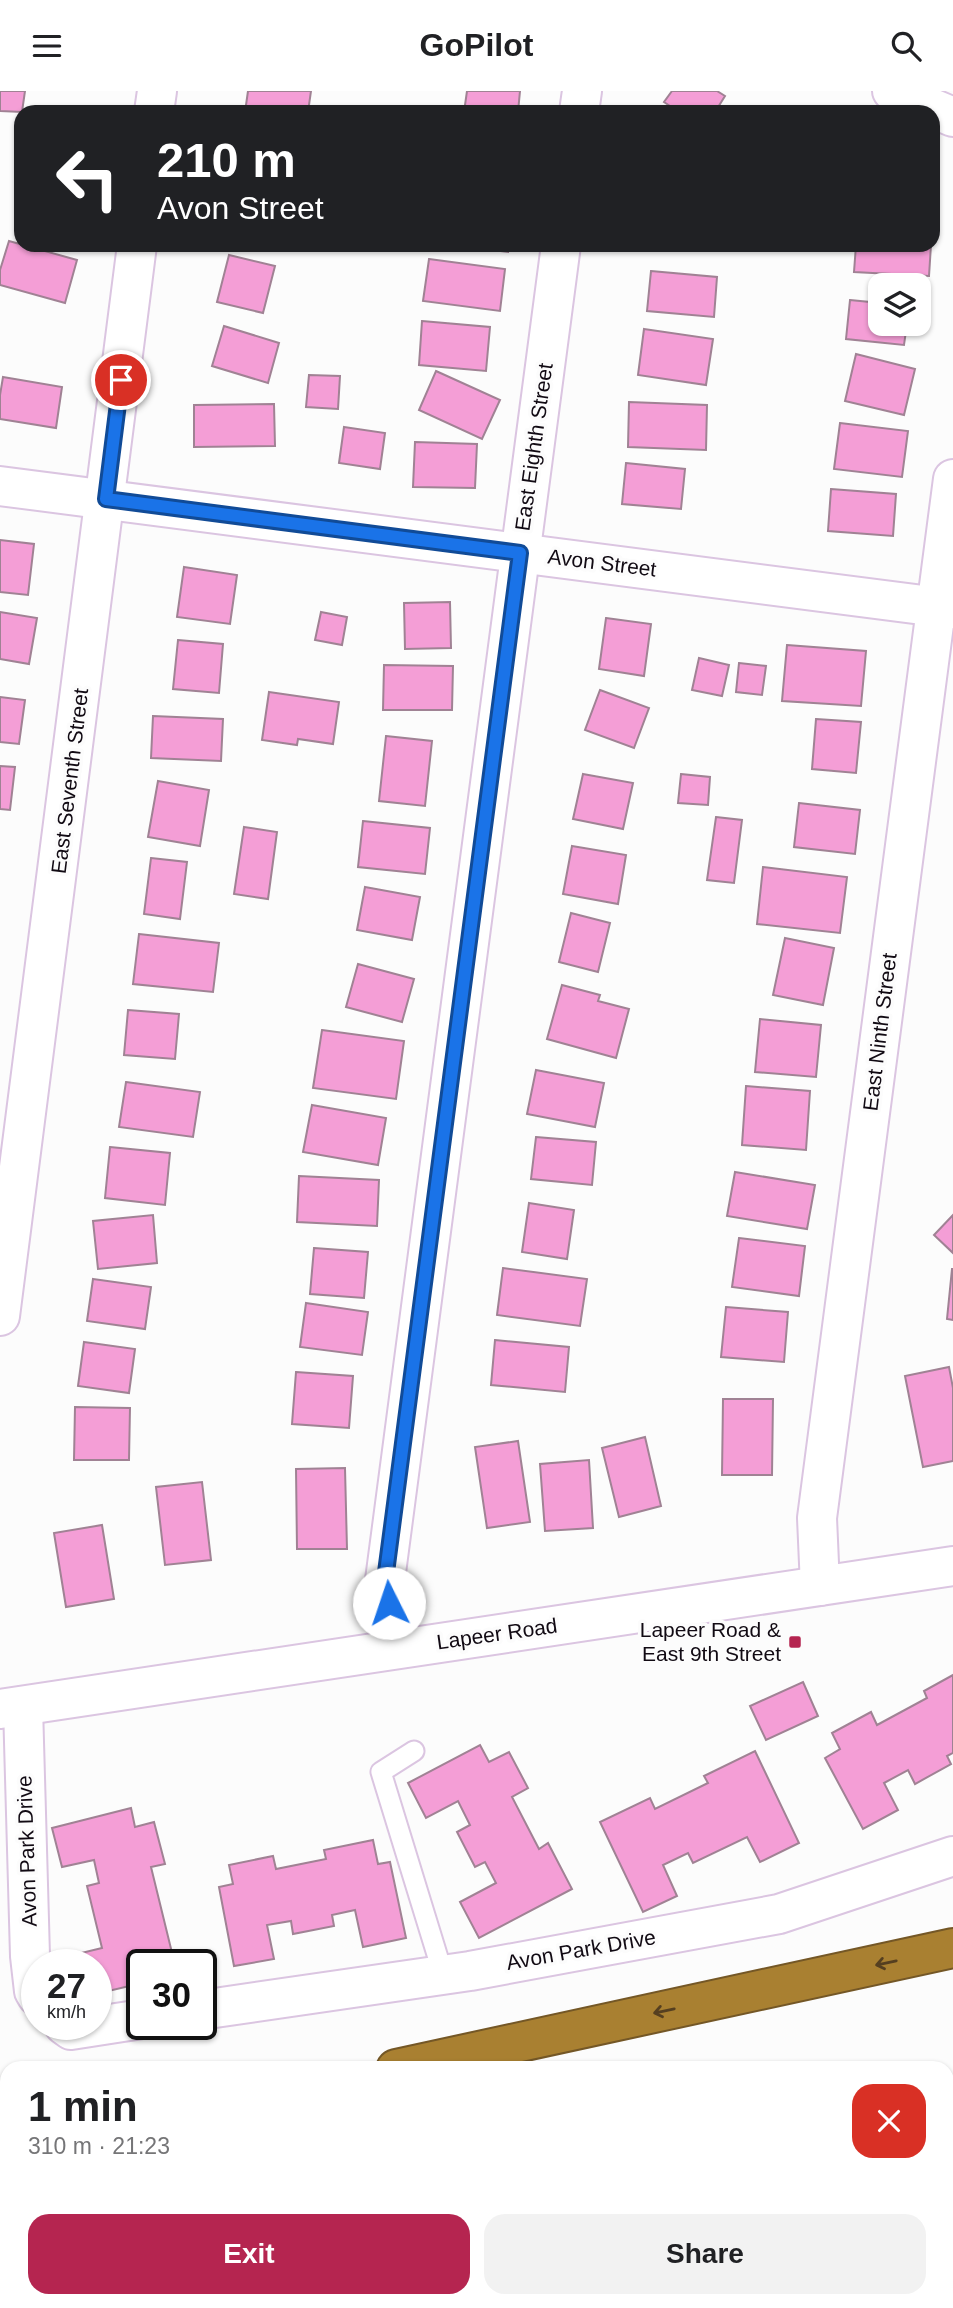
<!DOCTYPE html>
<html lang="en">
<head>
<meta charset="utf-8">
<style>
  :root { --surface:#fff; --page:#f2f2f2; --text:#202124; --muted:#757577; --accent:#b52550 }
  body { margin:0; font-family:Helvetica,sans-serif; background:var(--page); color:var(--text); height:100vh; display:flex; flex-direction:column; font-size:26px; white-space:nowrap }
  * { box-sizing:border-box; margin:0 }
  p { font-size:23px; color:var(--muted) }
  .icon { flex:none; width:38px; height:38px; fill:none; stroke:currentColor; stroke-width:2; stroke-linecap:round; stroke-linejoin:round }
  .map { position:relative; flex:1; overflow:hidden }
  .sheet { position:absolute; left:0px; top:1970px; width:954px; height:247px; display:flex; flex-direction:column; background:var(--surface); border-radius:21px 21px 0 0; box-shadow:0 2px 5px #0004 }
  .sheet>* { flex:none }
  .guide { position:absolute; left:14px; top:14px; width:926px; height:147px; border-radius:21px; box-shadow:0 2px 5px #0004; background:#202124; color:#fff; overflow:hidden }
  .tools { position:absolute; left:868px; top:182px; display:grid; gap:14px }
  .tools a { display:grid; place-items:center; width:63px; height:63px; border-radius:14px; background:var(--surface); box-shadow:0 2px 5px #0004; font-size:35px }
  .speed { position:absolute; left:21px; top:1858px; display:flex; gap:14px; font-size:35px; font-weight:700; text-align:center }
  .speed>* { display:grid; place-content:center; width:91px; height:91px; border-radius:50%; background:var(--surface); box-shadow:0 2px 5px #0004; line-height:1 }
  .speed small { font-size:18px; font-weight:400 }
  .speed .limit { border:4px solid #111; border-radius:10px; background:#fff; color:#111 }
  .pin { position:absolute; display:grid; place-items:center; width:60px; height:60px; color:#fff; margin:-30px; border:4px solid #fff; border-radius:50%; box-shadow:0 2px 7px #0007 }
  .me { position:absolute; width:77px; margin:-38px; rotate:356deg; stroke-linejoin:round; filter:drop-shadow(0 0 5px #0008) }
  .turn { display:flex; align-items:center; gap:24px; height:147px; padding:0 28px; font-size:32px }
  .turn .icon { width:91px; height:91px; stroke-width:2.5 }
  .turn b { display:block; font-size:49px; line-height:60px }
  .round { display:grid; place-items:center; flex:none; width:74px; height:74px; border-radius:21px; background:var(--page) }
  .headline { display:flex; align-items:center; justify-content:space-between; height:119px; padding:0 28px }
  h1 { font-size:42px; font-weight:800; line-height:52px }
  .cta { display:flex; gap:14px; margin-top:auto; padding:14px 28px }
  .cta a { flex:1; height:80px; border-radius:21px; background:var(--accent); color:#fff; font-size:28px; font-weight:800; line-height:80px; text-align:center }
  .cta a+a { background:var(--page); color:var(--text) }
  header { display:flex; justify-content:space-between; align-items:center; height:91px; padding:0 28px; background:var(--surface); font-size:32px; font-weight:800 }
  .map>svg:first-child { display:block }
  .building { fill:#f49ed6; stroke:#a08294; stroke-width:2 }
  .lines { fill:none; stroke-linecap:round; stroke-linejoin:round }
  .lane-casing { stroke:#dbc5e1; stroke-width:23 }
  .street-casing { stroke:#dbc5e1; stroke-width:42 }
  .secondary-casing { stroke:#dbc5e1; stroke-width:42 }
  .highway-casing { stroke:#745726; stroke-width:42 }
  .lane { stroke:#fff; stroke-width:19 }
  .street { stroke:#fff; stroke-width:38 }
  .secondary { stroke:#fff; stroke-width:38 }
  .highway { stroke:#a98031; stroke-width:38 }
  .oneway { stroke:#553f20 }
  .route-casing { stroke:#114b97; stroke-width:18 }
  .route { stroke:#1a73e8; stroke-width:12 }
  .poi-dot { fill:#b52550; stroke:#fcfcfc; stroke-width:2.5 }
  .labels { text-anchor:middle; stroke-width:7; stroke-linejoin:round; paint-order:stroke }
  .street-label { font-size:21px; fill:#110a13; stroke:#fcfcfc }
  .poi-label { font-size:21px; fill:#110a13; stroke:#fcfcfc; text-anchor:end }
</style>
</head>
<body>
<header><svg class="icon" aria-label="menu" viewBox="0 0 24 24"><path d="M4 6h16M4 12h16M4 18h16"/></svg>GoPilot<svg class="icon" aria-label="search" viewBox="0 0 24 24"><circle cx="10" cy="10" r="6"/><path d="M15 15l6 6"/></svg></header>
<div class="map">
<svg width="953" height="2217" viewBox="0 0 953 2217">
  <rect width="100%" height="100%" fill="#fcfcfc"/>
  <!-- building -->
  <g class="building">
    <path d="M 0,0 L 25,0 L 22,21 L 0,20 Z"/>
    <path d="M 248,0 L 311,0 L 308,21 L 245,21 Z"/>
    <path d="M 467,0 L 520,0 L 518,21 L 464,21 Z"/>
    <path d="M 672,0 L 717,0 L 725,5 L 715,21 L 679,21 L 664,11 Z"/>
    <path d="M 9,150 L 77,169 L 65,212 L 0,194 L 0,179 Z"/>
    <path d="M 448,154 L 508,154 L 508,161 Z"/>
    <path d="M 662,154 L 703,154 L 703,157 Z"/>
    <path d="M 856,154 L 931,154 L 929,185 L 854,181 Z"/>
    <path d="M 229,164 L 275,175 L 263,222 L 217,211 Z"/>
    <path d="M 429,168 L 505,178 L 500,220 L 423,210 Z"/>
    <path d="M 651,180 L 717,186 L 714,226 L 647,220 Z"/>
    <path d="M 850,209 L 880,212 L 880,233 L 907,233 L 904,254 L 846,248 Z"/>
    <path d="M 422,230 L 490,236 L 486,280 L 419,274 Z"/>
    <path d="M 224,235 L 279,252 L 268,292 L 212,275 Z"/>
    <path d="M 644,238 L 713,248 L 706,294 L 638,284 Z"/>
    <path d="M 856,263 L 915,278 L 904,324 L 845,310 Z"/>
    <path d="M 436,280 L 500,309 L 482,348 L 419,319 Z"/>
    <path d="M 309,284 L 340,285 L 338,318 L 306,316 Z"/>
    <path d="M 3,286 L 62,296 L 56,337 L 0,328 L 0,304 Z"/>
    <path d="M 629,311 L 707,314 L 706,359 L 628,356 Z"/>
    <path d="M 274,313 L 275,355 L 194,356 L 194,314 Z"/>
    <path d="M 840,332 L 908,340 L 902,386 L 834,378 Z"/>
    <path d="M 344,336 L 385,342 L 380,378 L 339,372 Z"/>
    <path d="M 415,351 L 477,353 L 475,397 L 413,396 Z"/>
    <path d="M 626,372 L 685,378 L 681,418 L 622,413 Z"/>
    <path d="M 831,398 L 896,403 L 893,445 L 828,440 Z"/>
    <path d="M 0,449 L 34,453 L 28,504 L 0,501 Z"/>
    <path d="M 184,476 L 237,484 L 230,533 L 177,526 Z"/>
    <path d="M 450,511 L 451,557 L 405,558 L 404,512 Z"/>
    <path d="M 0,521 L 37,527 L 29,573 L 0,568 Z"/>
    <path d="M 321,521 L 347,526 L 342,554 L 315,549 Z"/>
    <path d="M 606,527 L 651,533 L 644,585 L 599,578 Z"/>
    <path d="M 178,549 L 223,553 L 219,602 L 173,598 Z"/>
    <path d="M 787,554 L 866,560 L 861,615 L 782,610 Z"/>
    <path d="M 699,567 L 729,574 L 722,605 L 692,599 Z"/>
    <path d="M 739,572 L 766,575 L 762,604 L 736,601 Z"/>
    <path d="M 384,574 L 453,575 L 452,619 L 383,619 Z"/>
    <path d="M 600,599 L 649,617 L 634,657 L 585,639 Z"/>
    <path d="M 269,601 L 339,611 L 333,653 L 298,648 L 297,654 L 262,649 Z"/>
    <path d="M 0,606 L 25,609 L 19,653 L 0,651 Z"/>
    <path d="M 153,625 L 223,628 L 221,670 L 151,667 Z"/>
    <path d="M 816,628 L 861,631 L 856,682 L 812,678 Z"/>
    <path d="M 386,645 L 432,650 L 425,715 L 379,710 Z"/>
    <path d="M 0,675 L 15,676 L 10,719 L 0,718 Z"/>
    <path d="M 583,683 L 633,692 L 623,738 L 573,728 Z"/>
    <path d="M 681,683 L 710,686 L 708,714 L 678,712 Z"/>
    <path d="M 158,690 L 209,699 L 200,755 L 148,746 Z"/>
    <path d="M 799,712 L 860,719 L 855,763 L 794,756 Z"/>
    <path d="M 716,726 L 742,729 L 734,792 L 707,789 Z"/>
    <path d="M 363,730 L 430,737 L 425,783 L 358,776 Z"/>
    <path d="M 244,736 L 277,741 L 268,808 L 234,803 Z"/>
    <path d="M 572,755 L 626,764 L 618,813 L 563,803 Z"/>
    <path d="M 151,767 L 187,771 L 180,828 L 144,823 Z"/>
    <path d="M 763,776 L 847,786 L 840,842 L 757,833 Z"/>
    <path d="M 365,796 L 420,806 L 412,849 L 357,839 Z"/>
    <path d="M 571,822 L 610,832 L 598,881 L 559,871 Z"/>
    <path d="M 139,843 L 219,852 L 213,901 L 133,893 Z"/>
    <path d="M 785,847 L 834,857 L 823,914 L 773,904 Z"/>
    <path d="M 358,873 L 414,888 L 402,931 L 346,916 Z"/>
    <path d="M 562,894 L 600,904 L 598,910 L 629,918 L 616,967 L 547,948 Z"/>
    <path d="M 128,919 L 179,923 L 175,968 L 124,964 Z"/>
    <path d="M 760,928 L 821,934 L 816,986 L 755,981 Z"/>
    <path d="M 322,939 L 404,950 L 396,1008 L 313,997 Z"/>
    <path d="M 536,979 L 604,992 L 595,1036 L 527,1023 Z"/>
    <path d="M 126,991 L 200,1001 L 193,1046 L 119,1036 Z"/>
    <path d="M 746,995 L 810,1000 L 806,1059 L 742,1054 Z"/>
    <path d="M 312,1014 L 386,1027 L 378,1074 L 303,1061 Z"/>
    <path d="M 536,1046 L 596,1051 L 592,1094 L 531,1088 Z"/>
    <path d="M 110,1056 L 170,1062 L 165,1114 L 105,1107 Z"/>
    <path d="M 735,1081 L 815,1094 L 807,1138 L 727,1125 Z"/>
    <path d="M 299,1085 L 379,1089 L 377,1135 L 297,1131 Z"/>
    <path d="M 529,1112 L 574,1119 L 567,1168 L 522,1161 Z"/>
    <path d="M 153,1124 L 157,1172 L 98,1178 L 93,1130 Z"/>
    <path d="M 953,1124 L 953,1162 L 934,1144 Z"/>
    <path d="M 739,1147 L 805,1155 L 799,1205 L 732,1196 Z"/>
    <path d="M 314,1157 L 368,1161 L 364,1207 L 310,1203 Z"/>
    <path d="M 503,1177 L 587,1188 L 580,1235 L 497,1224 Z"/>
    <path d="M 952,1178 L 953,1178 L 953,1229 L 947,1228 Z"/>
    <path d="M 93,1188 L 151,1196 L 145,1238 L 87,1230 Z"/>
    <path d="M 306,1212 L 368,1221 L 362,1264 L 300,1256 Z"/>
    <path d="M 726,1216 L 788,1221 L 784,1271 L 721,1266 Z"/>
    <path d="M 495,1249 L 569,1256 L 565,1301 L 491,1294 Z"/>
    <path d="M 84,1251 L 135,1258 L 129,1302 L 78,1295 Z"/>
    <path d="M 949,1276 L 953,1297 L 953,1370 L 923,1376 L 905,1285 Z"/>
    <path d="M 296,1281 L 353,1285 L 349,1337 L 292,1333 Z"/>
    <path d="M 723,1308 L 773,1308 L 772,1384 L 722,1384 Z"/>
    <path d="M 75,1316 L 130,1317 L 129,1369 L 74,1369 Z"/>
    <path d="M 645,1346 L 661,1415 L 619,1426 L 602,1357 Z"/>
    <path d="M 518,1350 L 530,1431 L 487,1437 L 475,1356 Z"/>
    <path d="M 589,1369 L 593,1437 L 545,1440 L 540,1373 Z"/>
    <path d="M 345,1377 L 347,1458 L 297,1458 L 296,1378 Z"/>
    <path d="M 202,1391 L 211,1469 L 165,1474 L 156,1396 Z"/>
    <path d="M 102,1434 L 114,1508 L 66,1516 L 54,1442 Z"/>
    <path d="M 953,1584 L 953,1662 L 947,1665 L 951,1673 L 915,1693 L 908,1679 L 884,1692 L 898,1719 L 863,1738 L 825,1667 L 840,1658 L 832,1642 L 871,1621 L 877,1634 L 927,1607 L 924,1600 Z"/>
    <path d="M 803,1591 L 818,1625 L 766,1649 L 750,1615 Z"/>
    <path d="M 480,1654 L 489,1671 L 509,1661 L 528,1697 L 512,1706 L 539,1758 L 548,1752 L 572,1798 L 479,1847 L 460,1811 L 496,1792 L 485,1771 L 475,1776 L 457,1741 L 470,1734 L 458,1710 L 426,1727 L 408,1692 Z"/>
    <path d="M 755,1660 L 799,1752 L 760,1771 L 747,1746 L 693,1772 L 688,1762 L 663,1774 L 677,1805 L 643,1821 L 600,1731 L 650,1707 L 655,1718 L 708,1692 L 704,1685 Z"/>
    <path d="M 131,1717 L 135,1736 L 154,1731 L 165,1773 L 151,1776 L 175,1874 L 142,1874 L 142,1892 L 96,1903 L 96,1874 L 75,1874 L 73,1864 L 102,1857 L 87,1795 L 99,1792 L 94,1769 L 62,1776 L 52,1737 Z"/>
    <path d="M 373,1749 L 378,1773 L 390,1771 L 406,1847 L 363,1856 L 355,1819 L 332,1824 L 334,1835 L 293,1843 L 291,1830 L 267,1834 L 274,1868 L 234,1875 L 219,1796 L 233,1793 L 229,1774 L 273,1765 L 276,1778 L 326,1768 L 324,1759 Z"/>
  </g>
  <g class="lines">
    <!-- lane casing -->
    <g class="lane-casing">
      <path id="lane" d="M 414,1660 L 381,1681 L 443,1883"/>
    </g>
    <!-- street casing -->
    <g class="street-casing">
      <g id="street">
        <path d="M 892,0 L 953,26"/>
        <path d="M 154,21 L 157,0"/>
        <path d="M 579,21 L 582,0"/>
        <path d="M 0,395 L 953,518"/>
        <path d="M 0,1225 L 137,154"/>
        <path d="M 820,1495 L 817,1427 L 953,388"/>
        <path d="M 396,1558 L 385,1489 L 561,154"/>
        <path d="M 23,1615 L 30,1865 L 34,1900 L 37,1905"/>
        <path d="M 201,1919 L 470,1880 L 779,1823 L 953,1765"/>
        <path d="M 64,1934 L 71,1939 L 142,1928"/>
      </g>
    </g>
    <!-- secondary casing -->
    <g class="secondary-casing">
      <path id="secondary" d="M 0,1618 L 953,1475"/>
    </g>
    <!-- highway casing -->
    <g class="highway-casing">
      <g id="highway">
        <path d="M 396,1978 L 953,1857"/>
        <path d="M 0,2063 L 7,2061"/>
        <path d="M 0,2135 L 7,2136"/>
        <path d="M 947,2185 L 953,2176"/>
        <path d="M 274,2210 L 288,2217"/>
        <path d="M 925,2217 L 929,2210"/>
      </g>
    </g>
    <!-- lane -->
    <use href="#lane" class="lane"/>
    <!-- street -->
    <use href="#street" class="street"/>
    <!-- secondary -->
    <use href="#secondary" class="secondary"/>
    <!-- highway -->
    <use href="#highway" class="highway"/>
  </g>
  <!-- one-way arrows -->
  <defs><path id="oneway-shaft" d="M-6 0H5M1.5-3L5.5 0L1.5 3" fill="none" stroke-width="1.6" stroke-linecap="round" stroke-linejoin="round" transform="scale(1.75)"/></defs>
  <g class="oneway">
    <use href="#oneway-shaft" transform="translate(886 1872) rotate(168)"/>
    <use href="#oneway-shaft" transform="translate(664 1920) rotate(168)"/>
  </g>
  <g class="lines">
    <!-- route casing -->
    <g class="route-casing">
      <path id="route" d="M 121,289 L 106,408 L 520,462 L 385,1489 L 389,1512"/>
    </g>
    <!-- route -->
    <use href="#route" class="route"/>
  </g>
  <!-- markers -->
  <rect class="poi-dot" x="788" y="1544" width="14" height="14" rx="3.5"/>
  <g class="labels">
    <!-- street labels -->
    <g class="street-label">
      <text transform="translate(534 356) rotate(-82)" y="7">East Eighth Street</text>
      <text transform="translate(602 472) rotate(7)" y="7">Avon Street</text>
      <text transform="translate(70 690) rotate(-83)" y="7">East Seventh Street</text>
      <text transform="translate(880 941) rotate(-83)" y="7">East Ninth Street</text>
      <text transform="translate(497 1543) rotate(-8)" y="7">Lapeer Road</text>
      <text transform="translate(27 1760) rotate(-92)" y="7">Avon Park Drive</text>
      <text transform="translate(581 1859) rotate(-10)" y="7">Avon Park Drive</text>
    </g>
    <!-- poi labels -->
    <g class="poi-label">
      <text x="781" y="1546">Lapeer Road &amp;<tspan x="781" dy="24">East 9th Street</tspan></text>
    </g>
  </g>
</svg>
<div class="tools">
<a><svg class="icon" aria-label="layers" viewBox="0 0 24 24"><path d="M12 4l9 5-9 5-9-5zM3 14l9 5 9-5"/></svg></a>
</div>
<div class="speed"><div>27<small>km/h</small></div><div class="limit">30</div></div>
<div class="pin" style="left:121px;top:289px;background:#d93025"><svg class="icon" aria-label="arrive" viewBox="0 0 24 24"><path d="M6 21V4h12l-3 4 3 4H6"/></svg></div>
<svg class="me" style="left:389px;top:1512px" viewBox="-20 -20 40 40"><circle r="19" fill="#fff"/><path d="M0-13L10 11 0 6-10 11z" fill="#1a73e8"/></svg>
<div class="guide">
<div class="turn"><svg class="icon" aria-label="left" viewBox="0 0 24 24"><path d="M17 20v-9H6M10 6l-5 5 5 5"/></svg><div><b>210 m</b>Avon Street</div></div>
</div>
<section class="sheet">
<div class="headline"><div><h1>1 min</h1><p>310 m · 21:23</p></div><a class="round" style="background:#d93025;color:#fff"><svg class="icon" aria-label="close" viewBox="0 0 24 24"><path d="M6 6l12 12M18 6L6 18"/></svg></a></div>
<div class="cta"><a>Exit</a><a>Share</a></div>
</section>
</div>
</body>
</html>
